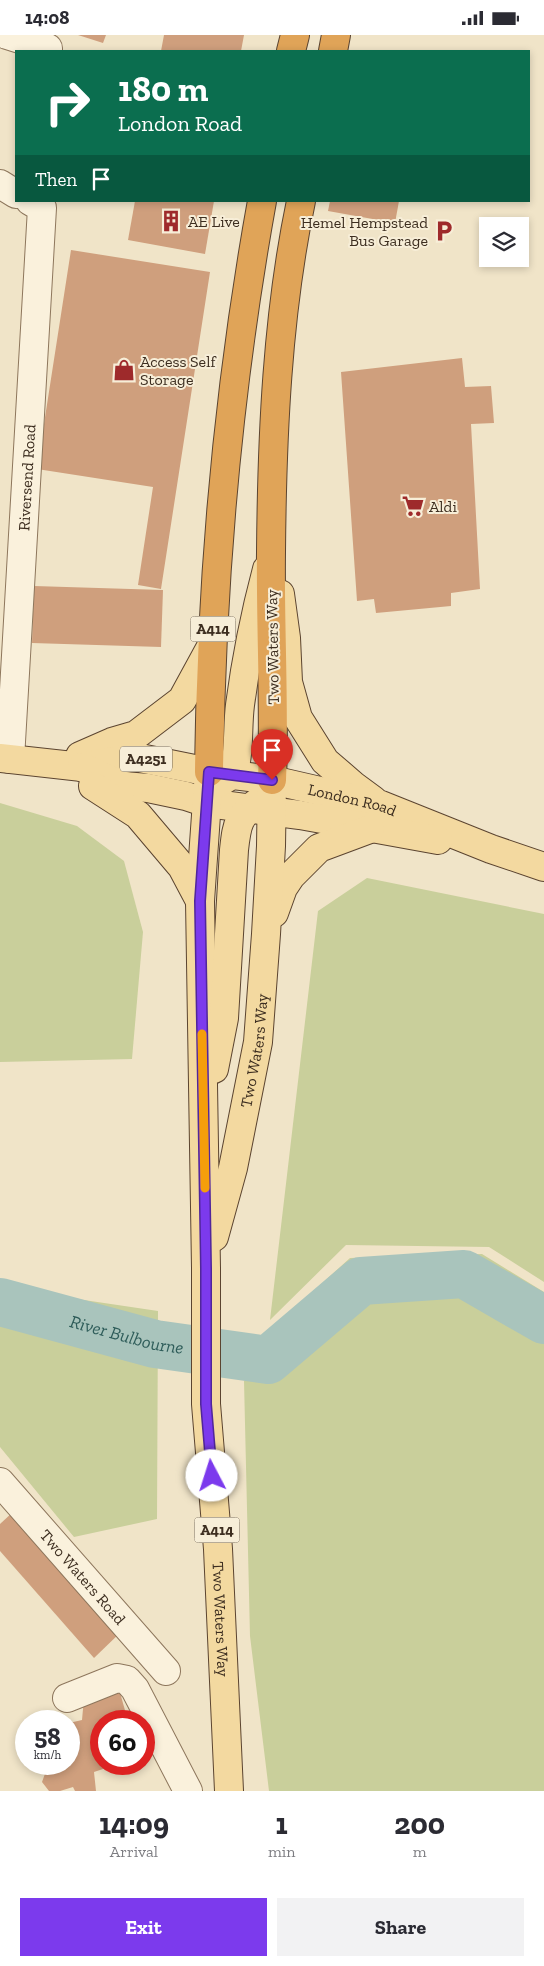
<!DOCTYPE html>
<html lang="en">
<head>
<meta charset="utf-8">
<style>
  :root { --surface:#fff; --page:#f2f2f3; --text:#2b2b33; --muted:#7c7c81; --accent:#7c3aed }
  body { margin:0; font-family:"Zilla Slab",serif; background:var(--page); color:var(--text); height:100vh; display:flex; flex-direction:column; font-size:19px; white-space:nowrap }
  * { box-sizing:border-box; margin:0 }
  p { font-size:16px; color:var(--muted) }
  .icon { flex:none; width:28px; height:28px; fill:none; stroke:currentColor; stroke-width:2; stroke-linecap:round; stroke-linejoin:round }
  .map { position:relative; height:1756px; overflow:hidden }
  .details { display:flex; flex-direction:column; background:var(--surface); flex:1 }
  .details>* { flex:none }
  .hud { position:absolute; left:15px; top:15px; width:515px; height:152px; border-radius:0px; box-shadow:0 2px 8px #0003; background:#0b6e4f; color:#fff; overflow:hidden }
  .fabs { position:absolute; left:479px; top:182px; display:grid; gap:10px }
  .fabs a { display:grid; place-items:center; width:50px; height:50px; border-radius:0px; background:var(--surface); box-shadow:0 2px 8px #0003; font-size:25px }
  .speed { position:absolute; left:15px; top:1675px; display:flex; gap:10px; font-size:25px; font-weight:700; text-align:center }
  .speed>* { display:grid; place-content:center; width:65px; height:65px; border-radius:50%; background:var(--surface); box-shadow:0 2px 8px #0003; line-height:1 }
  .speed small { font-size:12px; font-weight:400 }
  .speed .limit { border:8px solid #d22; background:#fff; color:#111 }
  .pin { position:absolute; display:grid; place-items:center; width:42px; height:42px; color:#fff; margin:-51px -21px; border-radius:50% 50% 50% 0; rotate:-45deg; box-shadow:0 0 5px #0007 }
  .pin .icon { rotate:45deg }
  .me { position:absolute; width:55px; margin:-28px; rotate:355deg; stroke-linejoin:round; filter:drop-shadow(0 0 4px #0008) }
  .turn { display:flex; align-items:center; gap:18px; height:105px; padding:0 20px; font-size:22px }
  .turn .icon { width:65px; height:65px; stroke-width:2.5 }
  .turn b { display:block; font-size:35px; line-height:42px }
  .then { display:flex; align-items:center; height:48px; padding:0 20px; background:#0003; gap:10px; font-size:19px }
  .eta { display:flex; justify-content:space-evenly; align-items:center; height:85px; text-align:center }
  .eta b { font-size:30px; font-weight:800; line-height:35px }
  .button { display:flex; gap:10px; margin-top:auto; padding:10px 20px }
  .button a { flex:1; height:58px; border-radius:0px; background:var(--accent); color:#fff; font-size:20px; font-weight:800; line-height:58px; text-align:center }
  .button a+a { background:var(--page); color:var(--text) }
  .status { display:flex; justify-content:space-between; align-items:center; height:35px; padding:0 25px; background:var(--surface); direction:ltr }
  .status svg { height:14px; fill:currentColor }
  .map>svg:first-child { display:block }
  .green { fill:#c9cf9b }
  .lines { fill:none; stroke-linecap:round; stroke-linejoin:round }
  .river { stroke:#a9c4bc; stroke-width:48 }
  .building { fill:#cf9f7d }
  .minor-casing { stroke:#8d765c; stroke-width:30 }
  .major-casing { stroke:#5b4430; stroke-width:30 }
  .highway-casing { stroke:#5b4430; stroke-width:30 }
  .minor { stroke:#faf1dc; stroke-width:28 }
  .major { stroke:#f3d9a0; stroke-width:28 }
  .highway { stroke:#e0a458; stroke-width:28 }
  .route-casing { stroke:#51269a; stroke-width:12 }
  .route { stroke:#7c3aed; stroke-width:9 }
  .slow { stroke:#f59e0b; stroke-width:9 }
  .labels { text-anchor:middle; stroke-width:4; stroke-linejoin:round; paint-order:stroke }
  .shield { fill:#f7eed8; stroke:#756857; stroke-width:1 }
  .shield-label { font-size:15px; font-weight:bold; fill:#3d2e20 }
  .poi-label { font-size:16px; fill:#3d2e20; stroke:#f7eed8; text-anchor:start }
  .street-label { font-size:16px; fill:#3d2e20; stroke:#f7eed8 }
  .water-label { font-size:18px; font-style:italic; fill:#2f5d5a; stroke:#f7eed8 }
</style>
</head>
<body>
<div class="status"><b>14:08</b><svg viewBox="0 0 49 12"><path d="M0 12V9h3v3zM5 12V6h3v6zM10 12V3h3v9zM15 12V0h3v12zM26 1h20v11H26zM47 4h2v5h-2z"/></svg></div>
<div class="map">
<svg width="544" height="1756" viewBox="0 0 544 1756">
  <rect width="100%" height="100%" fill="#f0e4c8"/>
  <!-- green -->
  <g class="green">
    <path d="M 0,768 L 77,791 L 124,826 L 143,897 L 132,1024 L 0,1027 Z"/>
    <path d="M 367,843 L 544,879 L 544,1247 L 489,1212 L 346,1210 L 270,1285 L 318,876 Z"/>
    <path d="M 482,1219 L 544,1257 L 544,1756 L 269,1756 L 250,1601 L 244,1346 L 263,1328 L 258,1306 L 350,1223 Z"/>
    <path d="M 0,1248 L 30,1257 L 158,1276 L 157,1484 L 74,1502 L 0,1412 Z"/>
  </g>
  <g class="lines">
    <!-- river -->
    <path class="river" id="s1" d="M 0,1267 L 155,1309 L 268,1325 L 361,1246 L 464,1239 L 544,1285"/>
  </g>
  <!-- building -->
  <g class="building">
    <path d="M 78,0 L 106,0 L 103,8 Z"/>
    <path d="M 164,0 L 244,0 L 241,16 L 161,16 Z"/>
    <path d="M 135,166 L 214,166 L 205,219 L 128,205 Z"/>
    <path d="M 330,166 L 399,166 L 395,188 L 328,176 Z"/>
    <path d="M 71,215 L 210,237 L 161,554 L 138,550 L 153,452 L 37,434 Z"/>
    <path d="M 462,323 L 465,352 L 491,351 L 494,388 L 471,389 L 480,554 L 451,558 L 451,571 L 376,578 L 374,564 L 357,566 L 341,337 Z"/>
    <path d="M 34,551 L 163,555 L 161,612 L 32,608 Z"/>
    <path d="M 13,1477 L 123,1595 L 94,1623 L 0,1516 L 0,1489 Z"/>
    <path d="M 119,1654 L 128,1686 L 101,1686 L 101,1729 L 118,1729 L 94,1737 L 96,1756 L 75,1756 L 73,1752 L 60,1756 L 49,1756 L 42,1747 L 46,1736 L 63,1731 L 63,1729 L 69,1729 L 69,1688 L 82,1685 L 84,1663 Z"/>
  </g>
  <g class="lines">
    <!-- minor casing -->
    <g class="minor-casing">
      <g id="minor">
        <path d="M 7,0 L 48,13 L 48,16"/>
        <path d="M 0,149 L 16,159"/>
        <path id="s2" d="M 10,724 L 42,173 L 30,166"/>
        <path id="s3" d="M 0,1447 L 166,1636"/>
        <path d="M 67,1663 L 117,1643 L 127,1645 L 135,1654 L 188,1756"/>
      </g>
    </g>
    <!-- major casing -->
    <g class="major-casing">
      <g id="major">
        <path d="M 280,559 L 286,603 L 288,647 L 298,683 L 325,726 L 354,751 L 373,765"/>
        <path d="M 80,721 L 112,707 L 136,700 L 182,665 L 212,610"/>
        <path id="s4" d="M 0,723 L 82,732 L 135,722 L 209,737 L 272,745 L 381,770 L 491,814 L 544,832"/>
        <path d="M 82,732 L 123,751 L 148,753 L 186,761 L 207,768 L 300,780 L 438,805"/>
        <path id="s5" d="M 209,737 L 200,866 L 206,1233 L 206,1369 L 218,1514 L 229,1756"/>
        <path d="M 219,748 L 233,739 C 240,717 237,693 240,670 C 246,624 255,579 267,534"/>
        <path d="M 93,751 L 138,780 L 182,832 L 200,866"/>
        <path d="M 274,878 L 283,853 L 291,841 L 319,813 L 370,794"/>
        <path d="M 214,1034 L 224,983 L 234,815 C 237,787 238,781 262,764"/>
        <path id="s6" d="M 214,1202 L 233,1133 L 258,1007 L 266,899 L 271,811 L 272,745"/>
      </g>
    </g>
    <!-- highway casing -->
    <g class="highway-casing">
      <g id="highway">
        <path d="M 291,16 L 295,0"/>
        <path d="M 333,16 L 336,0"/>
        <path d="M 209,737 C 211,546 228,354 262,166"/>
        <path d="M 272,745 C 275,669 270,593 271,517 C 272,401 277,281 301,166"/>
      </g>
    </g>
    <!-- minor -->
    <use href="#minor" class="minor"/>
    <!-- major -->
    <use href="#major" class="major"/>
    <!-- highway -->
    <use href="#highway" class="highway"/>
  </g>
  <g class="lines">
    <!-- route casing -->
    <g class="route-casing">
      <path id="route" d="M 212,1441 L 206,1369 L 206,1233 L 200,866 L 209,737 L 272,745"/>
    </g>
    <!-- route -->
    <use href="#route" class="route"/>
    <!-- slow -->
    <path class="slow" d="M 202,999 L 205,1153"/>
  </g>
  <!-- icons -->
  <defs>
    <g id="building-bare" transform="scale(1.725)"><path d="M-4-6H4V6H1V3H-1V6H-4ZM-2.5-4.3h1.7v1.8h-1.7ZM.8-4.3h1.7v1.8H.8ZM-2.5-1h1.7V.8h-1.7ZM.8-1h1.7V.8H.8Z" fill="#9e2a2b" stroke="#f7eed8" stroke-width="2.5" paint-order="stroke"/></g>
    <g id="parking-bare" transform="scale(1.725)"><path d="M-3.5-5.5H1a3.5 3.5 0 0 1 0 7H-1V5.5H-3.5ZM-1-3.4V-.6H.8a1.4 1.4 0 0 0 0-2.8Z" fill="#9e2a2b" stroke="#f7eed8" stroke-width="2.5" paint-order="stroke"/></g>
    <g id="shop-bare" transform="scale(1.725)"><path d="M-5-2.5h2.3a2.7 3.5 0 0 1 5.4 0H5L5.5 6h-11ZM-1.5-2.5h3a1.5 2.3 0 0 0-3 0Z" fill="#9e2a2b" stroke="#f7eed8" stroke-width="2.5" paint-order="stroke"/></g>
    <g id="supermarket-bare" transform="scale(1.725)"><path d="M-6-5.5h2.5l.6 2H6L4.5 2H-2.5L-4.4-4H-6ZM-1.5 3.2a1.3 1.3 0 1 0 .1 0ZM3 3.2a1.3 1.3 0 1 0 .1 0Z" fill="#9e2a2b" stroke="#f7eed8" stroke-width="2.5" paint-order="stroke"/></g>
  </defs>
  <g fill-rule="evenodd">
    <use href="#building-bare" x="171" y="186"/>
    <use href="#parking-bare" x="444" y="196"/>
    <use href="#shop-bare" x="124" y="335"/>
    <use href="#supermarket-bare" x="413" y="471"/>
  </g>
  <g class="labels">
    <!-- shield labels -->
    <g class="shield">
      <rect x="190.5" y="581.5" width="45" height="25" rx="4"/>
      <rect x="120" y="711.5" width="52" height="25" rx="4"/>
      <rect x="194.5" y="1482.5" width="45" height="25" rx="4"/>
    </g>
    <g class="shield-label">
      <text x="213" y="599">A414</text>
      <text x="146" y="729">A4251</text>
      <text x="217" y="1500">A414</text>
    </g>
    <!-- poi labels -->
    <g class="poi-label">
      <text x="188" y="192">AE Live</text>
      <text x="428" y="193" text-anchor="end">Hemel Hempstead<tspan x="428" dy="18">Bus Garage</tspan></text>
      <text x="140" y="332">Access Self<tspan x="140" dy="18">Storage</tspan></text>
      <text x="429" y="477">Aldi</text>
    </g>
    <!-- street labels -->
    <g class="street-label">
      <text dy="6" stroke="none"><textPath href="#s2" startOffset="282">Riversend Road</textPath></text>
      <text transform="translate(272 612) rotate(-91)" y="6">Two Waters Way</text>
      <text dy="6" stroke="none"><textPath href="#s4" startOffset="358">London Road</textPath></text>
      <text dy="6" stroke="none"><textPath href="#s6" startOffset="191">Two Waters Way</textPath></text>
      <text dy="6" stroke="none"><textPath href="#s3" startOffset="126">Two Waters Road</textPath></text>
      <text dy="6" stroke="none"><textPath href="#s5" startOffset="848">Two Waters Way</textPath></text>
    </g>
    <!-- water labels -->
    <g class="water-label">
      <text dy="6" stroke="none"><textPath href="#s1" startOffset="131">River Bulbourne</textPath></text>
    </g>
  </g>
</svg>
<div class="fabs">
<a><svg class="icon" aria-label="layers" viewBox="0 0 24 24"><path d="M12 4l9 5-9 5-9-5zM3 14l9 5 9-5"/></svg></a>
</div>
<div class="speed"><div>58<small>km/h</small></div><div class="limit">60</div></div>
<div class="pin" style="left:272px;top:745px;background:#d93025"><svg class="icon" aria-label="arrive" viewBox="0 0 24 24"><path d="M6 21V4h12l-3 4 3 4H6"/></svg></div>
<svg class="me" style="left:212px;top:1441px" viewBox="-20 -20 40 40"><circle r="19" fill="#fff"/><path d="M0-13L10 11 0 6-10 11z" fill="#7c3aed"/></svg>
<div class="hud">
<div class="turn"><svg class="icon" aria-label="right" viewBox="0 0 24 24"><path d="M7 20v-9h11M14 6l5 5-5 5"/></svg><div><b>180 m</b>London Road</div></div>
<div class="then">Then<svg class="icon" aria-label="arrive" viewBox="0 0 24 24"><path d="M6 21V4h12l-3 4 3 4H6"/></svg></div>
</div>
</div>
<section class="details">
<div class="eta">
<div><b>14:09</b><p>Arrival</p></div>
<div><b>1</b><p>min</p></div>
<div><b>200</b><p>m</p></div>
</div>
<div class="button"><a>Exit</a><a>Share</a></div>
</section>
</body>
</html>
